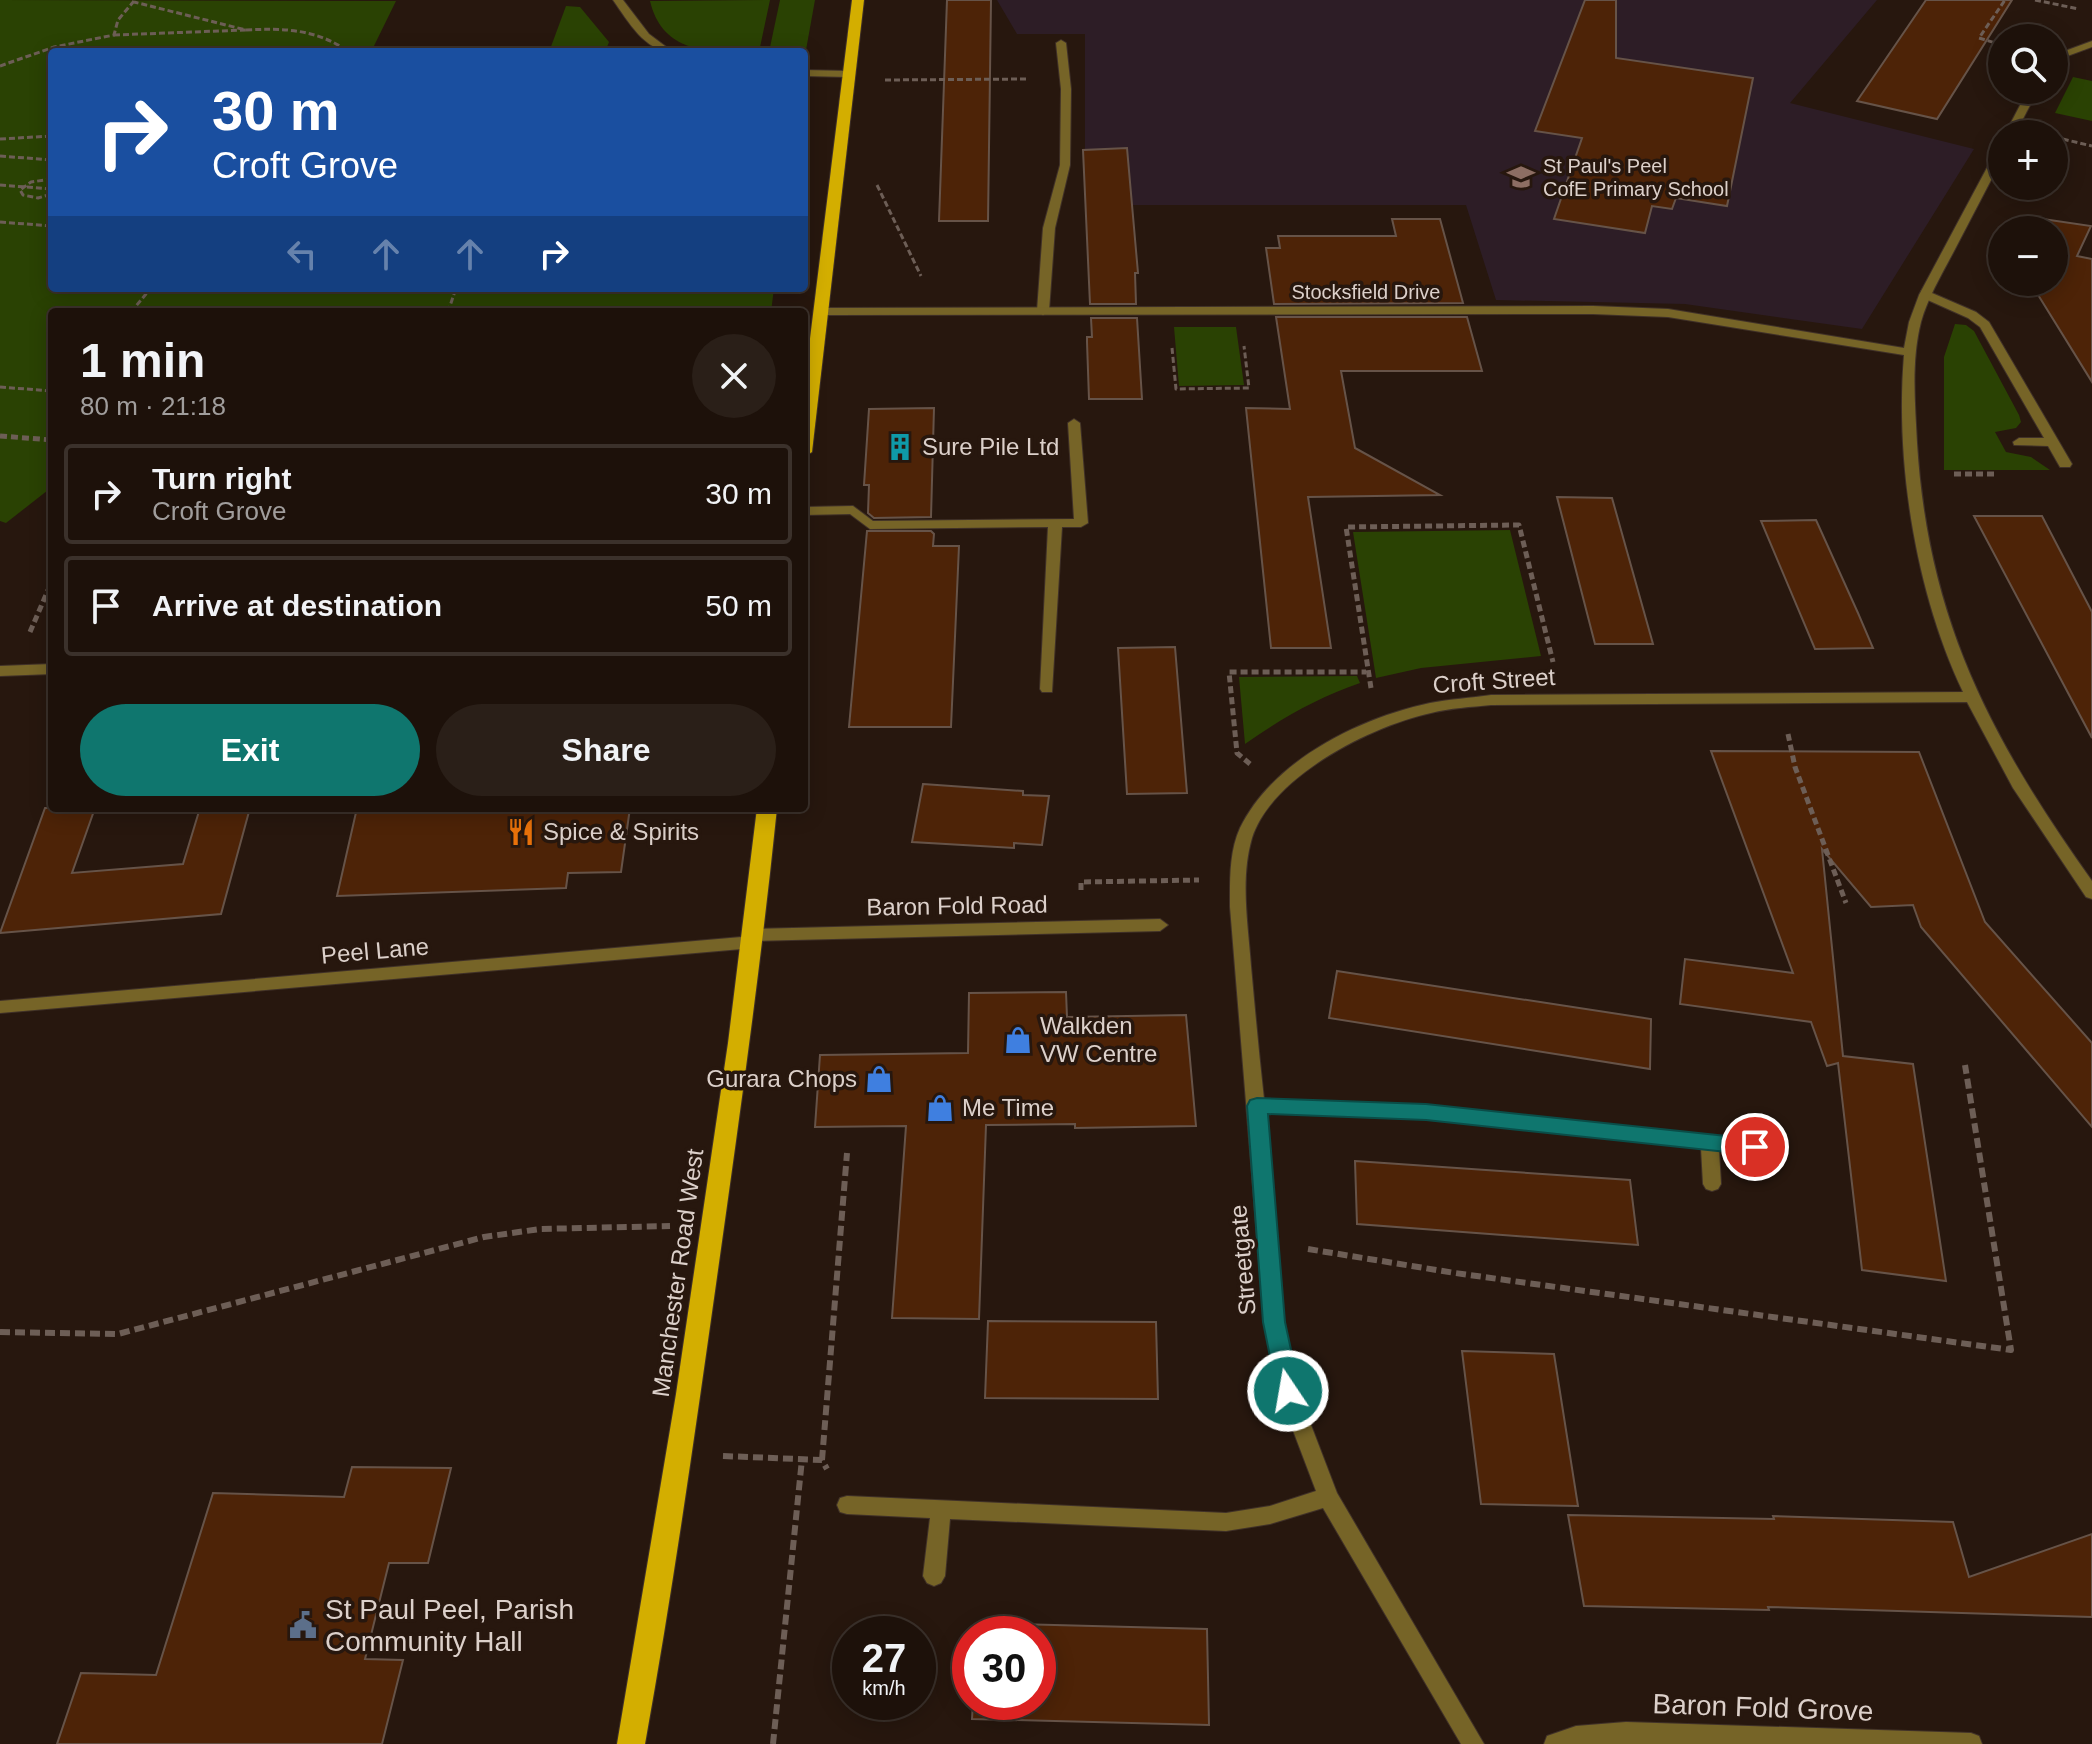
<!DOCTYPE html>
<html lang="en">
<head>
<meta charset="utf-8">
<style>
  :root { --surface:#1d110a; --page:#2a1f18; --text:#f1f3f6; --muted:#a09d9c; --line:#3b312b; --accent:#0f766e }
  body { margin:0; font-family:Helvetica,sans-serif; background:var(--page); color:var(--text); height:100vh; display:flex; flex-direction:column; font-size:30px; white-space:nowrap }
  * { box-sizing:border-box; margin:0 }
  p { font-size:26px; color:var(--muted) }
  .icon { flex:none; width:44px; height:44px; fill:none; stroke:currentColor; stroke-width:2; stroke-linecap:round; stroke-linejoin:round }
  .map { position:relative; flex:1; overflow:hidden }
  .details { position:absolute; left:48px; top:308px; width:760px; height:504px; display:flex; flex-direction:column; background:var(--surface); border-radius:8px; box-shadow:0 4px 20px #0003,0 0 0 2px var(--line) }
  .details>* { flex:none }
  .banner { position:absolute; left:48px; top:48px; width:760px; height:244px; border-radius:8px; box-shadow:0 4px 20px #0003,0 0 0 2px var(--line); background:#1a4fa0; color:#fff; overflow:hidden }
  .fabs { position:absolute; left:1988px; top:24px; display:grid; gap:16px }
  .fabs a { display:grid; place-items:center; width:80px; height:80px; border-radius:50%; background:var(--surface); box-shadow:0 4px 20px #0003,0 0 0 2px var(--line); font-size:40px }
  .speed { position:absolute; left:832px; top:1616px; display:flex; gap:16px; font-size:40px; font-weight:700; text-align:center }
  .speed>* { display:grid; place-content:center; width:104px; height:104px; border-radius:50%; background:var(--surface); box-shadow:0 4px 20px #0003,0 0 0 2px var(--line); line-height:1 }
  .speed small { font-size:20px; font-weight:400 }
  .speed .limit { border:12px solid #d22; background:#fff; color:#111 }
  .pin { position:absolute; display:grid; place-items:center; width:68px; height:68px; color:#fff; margin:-34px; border:4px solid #fff; border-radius:50%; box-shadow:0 2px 8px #0007 }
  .me { position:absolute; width:88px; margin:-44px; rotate:348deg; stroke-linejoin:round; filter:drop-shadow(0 0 6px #0008) }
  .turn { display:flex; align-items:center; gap:28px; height:168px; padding:0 32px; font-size:36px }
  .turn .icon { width:104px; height:104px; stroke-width:2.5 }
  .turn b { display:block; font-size:56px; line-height:68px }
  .lanes { display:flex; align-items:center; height:76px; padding:0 32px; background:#0003; justify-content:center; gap:40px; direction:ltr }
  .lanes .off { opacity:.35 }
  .round { display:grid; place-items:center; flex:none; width:84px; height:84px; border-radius:42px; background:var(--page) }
  .headline { display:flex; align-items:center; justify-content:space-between; height:136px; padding:0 32px }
  h1 { font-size:48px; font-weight:800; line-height:60px }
  .button { display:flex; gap:16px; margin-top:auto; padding:16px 32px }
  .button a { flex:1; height:92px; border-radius:48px; background:var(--accent); color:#fff; font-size:32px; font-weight:800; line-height:92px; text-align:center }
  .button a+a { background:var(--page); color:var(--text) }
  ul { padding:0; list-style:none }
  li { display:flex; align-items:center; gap:24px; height:100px; margin:0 16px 12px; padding:0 16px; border:4px solid var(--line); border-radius:8px }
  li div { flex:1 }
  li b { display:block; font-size:30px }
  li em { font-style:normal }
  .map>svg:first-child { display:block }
  .education { fill:#2d1d26 }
  .green { fill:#2a4203 }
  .building { fill:#4d2307; stroke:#665348; stroke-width:2 }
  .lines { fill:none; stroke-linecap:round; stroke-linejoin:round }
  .service-casing { stroke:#403128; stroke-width:2 }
  .minor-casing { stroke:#403128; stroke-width:2 }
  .tertiary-casing { stroke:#403128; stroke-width:2 }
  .primary-casing { stroke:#403128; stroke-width:2 }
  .path-far2 { stroke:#6d5e56; stroke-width:3; stroke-dasharray:6 3; stroke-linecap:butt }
  .path-far1 { stroke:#6d5e56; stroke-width:5; stroke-dasharray:7 4; stroke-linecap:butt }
  .path { stroke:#6d5e56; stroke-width:6; stroke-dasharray:10 5; stroke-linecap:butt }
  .service { fill:#766427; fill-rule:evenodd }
  .minor { fill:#766427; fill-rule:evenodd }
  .tertiary { fill:#766427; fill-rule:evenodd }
  .primary { fill:#d3ae00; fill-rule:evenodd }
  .route { fill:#0f766e; stroke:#0a4d48; stroke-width:2 }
  .labels { text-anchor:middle; stroke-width:7; stroke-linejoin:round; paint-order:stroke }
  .far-poi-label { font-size:20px; fill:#dcd0ca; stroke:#27170e; text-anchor:start }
  .far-street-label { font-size:20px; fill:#dcd0ca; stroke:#27170e }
  .poi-label { font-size:24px; fill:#dcd0ca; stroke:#27170e; text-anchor:start }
  .street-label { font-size:24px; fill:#dcd0ca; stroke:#27170e }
  .near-poi-label { font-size:28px; fill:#dcd0ca; stroke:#27170e; text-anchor:start }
  .near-street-label { font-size:28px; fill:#dcd0ca; stroke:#27170e }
</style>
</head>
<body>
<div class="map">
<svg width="2092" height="1744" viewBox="0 0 2092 1744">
  <rect width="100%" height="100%" fill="#27170e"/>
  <!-- education -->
  <path class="education" d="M 997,0 L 1877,0 L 1790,103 L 1974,149 L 1862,329 L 1685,304 L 1496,300 L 1466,205 L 1085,205 L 1085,34 L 1017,34 Z"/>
  <!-- green -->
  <g class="green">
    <path d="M 0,0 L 396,1 L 371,52 L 52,52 L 52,288 L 774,288 L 771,312 L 52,312 L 52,487 L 6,523 L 0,521 Z"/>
    <path d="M 770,0 L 759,52 C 713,52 663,56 650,1 Z"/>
    <path d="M 780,0 L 815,0 L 806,50 L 769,52 Z"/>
    <path d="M 566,6 L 580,7 L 609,42 L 605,52 L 549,52 Z"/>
    <path d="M 2073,77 L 2092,81 L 2092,121 L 2055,113 Z"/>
    <path d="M 1955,324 L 1966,325 L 1974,331 L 2019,415 L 2021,422 L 2016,428 L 1995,432 L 2006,452 L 2031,457 L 2050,470 L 1944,470 L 1944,357 Z"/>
    <path d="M 1174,327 L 1236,327 L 1244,385 L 1179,386 Z"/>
    <path d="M 1510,530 L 1541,656 L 1421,668 L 1376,678 L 1353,532 Z"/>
    <path d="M 1357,676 L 1360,683 C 1317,698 1282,718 1245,744 L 1239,677 Z"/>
  </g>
  <!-- building -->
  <g class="building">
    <path d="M 947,0 L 991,0 L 988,221 L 939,221 Z"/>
    <path d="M 1585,0 L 1616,0 L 1616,58 L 1753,78 L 1727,206 L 1676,198 L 1672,209 L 1652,206 L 1645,233 L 1554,219 L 1582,138 L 1535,131 Z"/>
    <path d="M 1926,0 L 2012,0 L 1937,119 L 1857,101 Z"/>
    <path d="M 1127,148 L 1138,273 L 1135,273 L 1136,304 L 1090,304 L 1083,150 Z"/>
    <path d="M 1392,219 L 1440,219 L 1463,303 L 1274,304 L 1266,248 L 1280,248 L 1278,236 L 1396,236 Z"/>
    <path d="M 2043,219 L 2091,226 L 2077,256 L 2092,259 L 2092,382 L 2030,282 L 2054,282 L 2054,230 L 2038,230 Z"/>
    <path d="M 1276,317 L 1467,317 L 1482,371 L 1341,371 L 1355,448 L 1440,495 L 1308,497 L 1331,648 L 1271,648 L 1246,408 L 1290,409 Z"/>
    <path d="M 1091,318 L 1137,318 L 1142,399 L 1089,399 L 1087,342 L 1087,337 L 1092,337 Z"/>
    <path d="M 934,408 L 931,517 L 874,518 L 868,513 L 869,485 L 864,485 L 869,409 Z"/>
    <path d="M 1557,497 L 1612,498 L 1653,644 L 1595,644 Z"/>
    <path d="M 1974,516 L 2042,516 L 2092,612 L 2092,738 Z"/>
    <path d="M 1816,520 L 1858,613 L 1873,648 L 1815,649 L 1761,521 Z"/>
    <path d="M 867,531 L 931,531 L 934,534 L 933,546 L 959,546 L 951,727 L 849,727 Z"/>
    <path d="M 1175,647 L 1187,793 L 1127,794 L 1118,648 Z"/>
    <path d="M 1711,751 L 1919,752 L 1985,922 L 2092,1043 L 2092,1127 L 1921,927 L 1913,905 L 1871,907 L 1822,849 L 1843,1056 L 1913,1064 L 1946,1281 L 1862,1270 L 1838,1063 L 1827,1066 L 1811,1022 L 1680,1004 L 1685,959 L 1793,973 Z"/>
    <path d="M 923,784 L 1023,791 L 1023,795 L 1049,796 L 1042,845 L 1014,843 L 1014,848 L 912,842 Z"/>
    <path d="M 45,808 L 95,808 L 72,873 L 183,864 L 200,808 L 250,808 L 221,914 L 0,933 Z"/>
    <path d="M 357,808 L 630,808 L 621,872 L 568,873 L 566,888 L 337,896 Z"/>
    <path d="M 1337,971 L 1651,1019 L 1650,1069 L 1329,1018 Z"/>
    <path d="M 1066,992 L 1067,1017 L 1186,1015 L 1196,1126 L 1075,1128 L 1075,1124 L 986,1125 L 979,1319 L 892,1318 L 906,1126 L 815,1127 L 820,1055 L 968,1053 L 969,993 Z"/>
    <path d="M 1355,1161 L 1630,1180 L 1638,1245 L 1357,1224 Z"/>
    <path d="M 988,1321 L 1156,1322 L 1158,1399 L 985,1398 Z"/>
    <path d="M 1462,1351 L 1554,1354 L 1578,1506 L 1481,1504 Z"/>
    <path d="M 352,1467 L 451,1468 L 428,1563 L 389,1563 L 365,1659 L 403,1660 L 382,1744 L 57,1744 L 81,1673 L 156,1675 L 213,1493 L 344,1497 Z"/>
    <path d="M 1568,1515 L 1774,1519 L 1773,1516 L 1953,1522 L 1969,1577 L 2092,1534 L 2092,1617 L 1768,1607 L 1769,1610 L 1584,1606 Z"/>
    <path d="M 977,1623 L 1207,1629 L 1209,1725 L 972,1719 L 973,1702 L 1038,1702 L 1038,1634 L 976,1634 Z"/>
  </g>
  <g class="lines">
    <!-- service casing -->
    <g class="service-casing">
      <g id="service">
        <path d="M 1061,40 L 1066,43 L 1071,89 L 1070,165 L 1055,228 L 1049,311 L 1043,315 L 1037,311 L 1043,228 L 1060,165 L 1061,89 L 1056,43 Z"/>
        <path d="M 1925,290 L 1976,312 L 1989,322 L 2072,464 L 2070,467 L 2060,467 L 2048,446 L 2014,445 L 2013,442 L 2019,438 L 2044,438 L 1980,327 L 1968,318 L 1921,297 L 1921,291 Z"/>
        <path d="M 1074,419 L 1080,423 L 1088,523 L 1081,527 L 1062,527 L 1052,692 L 1042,692 L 1040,689 L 1048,527 L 870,529 L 850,514 L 804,515 L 804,507 L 853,506 L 873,521 L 1074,519 L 1068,423 Z"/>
        <path d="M 1160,919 L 1168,925 L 1160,931 L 755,941 L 749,939 L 747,935 L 749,931 L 755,929 Z"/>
      </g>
    </g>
    <!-- minor casing -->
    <g class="minor-casing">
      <g id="minor">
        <path d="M 2092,41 L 2092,47 L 2054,61 L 2054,55 Z"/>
        <path d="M 2028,90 L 2038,90 L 2015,134 L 2005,134 Z"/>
        <path d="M 2002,146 L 2002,159 C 1986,190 1970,220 1954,251 C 1942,274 1928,297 1921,322 C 1911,361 1915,403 1917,443 C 1928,621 1991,739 2092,881 L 2092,899 L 2086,897 L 2013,788 L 1967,702 L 1491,705 C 1471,707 1450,708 1431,713 C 1371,726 1272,776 1252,838 C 1240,879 1248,924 1251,966 C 1255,1010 1259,1055 1264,1099 L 1426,1105 L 1755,1140 L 1761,1142 L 1764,1147 L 1761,1152 L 1755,1154 L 1719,1150 L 1721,1184 L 1718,1189 L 1712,1191 L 1706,1189 L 1703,1184 L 1701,1148 L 1426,1119 L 1265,1113 L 1284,1322 L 1298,1391 L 1337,1493 L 1484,1744 L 1461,1744 L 1323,1508 L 1270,1524 L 1226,1531 L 950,1519 L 945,1576 L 941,1583 L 934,1586 L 927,1583 L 923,1576 L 930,1518 L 847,1514 L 840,1512 L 837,1505 L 840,1498 L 847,1496 L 1226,1513 L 1270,1506 L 1316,1491 L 1278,1391 L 1264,1322 L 1230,907 C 1230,881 1229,852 1240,828 C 1273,760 1360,718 1430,703 C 1450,699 1471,698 1491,695 L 1963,692 C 1916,593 1895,464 1904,355 L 1668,317 L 1593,314 L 820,315 L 814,311 L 816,308 L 1593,306 L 1668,309 L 1904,348 L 1909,322 L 1919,295 L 1997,149 Z"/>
        <path d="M 52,664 L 52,674 L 0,676 L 0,666 Z"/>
        <path d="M 753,936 L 759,938 L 761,942 L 759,946 L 753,948 L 0,1013 L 0,1001 Z"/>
        <path d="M 1626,1722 L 1971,1733 L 1979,1736 L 1982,1744 L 1544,1744 L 1547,1736 L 1576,1726 Z"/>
      </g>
    </g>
    <!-- tertiary casing -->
    <g class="tertiary-casing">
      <g id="tertiary">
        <path d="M 613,0 L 623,0 L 649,34 L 673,52 C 645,52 628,21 613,0 Z"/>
        <path d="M 804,70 L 849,71 L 854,74 L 849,77 L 804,76 Z"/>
      </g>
    </g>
    <!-- primary casing -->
    <g class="primary-casing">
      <g id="primary">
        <path d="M 852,0 L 864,0 L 812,452 L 804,457 L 804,387 Z"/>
        <path d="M 757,808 L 777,808 C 761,965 739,1121 717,1277 C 695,1433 673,1589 645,1744 L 617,1744 L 676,1394 L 728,1043 Z"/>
      </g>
    </g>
    <!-- path-far2 -->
    <g class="path-far2">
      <path d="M 2035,0 L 2079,9"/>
      <path d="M 246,30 C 284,28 317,29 349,52"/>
      <path d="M 114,35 L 246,30 L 134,2"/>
      <path d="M 2002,45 L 1979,38 L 2005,0"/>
      <path d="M 0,66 L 54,47 L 114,35 L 118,20 L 134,1"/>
      <path d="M 885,80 L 1027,79"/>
      <path d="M 2054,137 L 2092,146"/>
      <path d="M 0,139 L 52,136"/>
      <path d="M 0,156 L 52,160"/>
      <path d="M 52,179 L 31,182 L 20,190 L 23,195 L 38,198 L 52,194"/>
      <path d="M 0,185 L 52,189"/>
      <path d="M 877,185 L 921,276"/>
      <path d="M 0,222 L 52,226"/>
      <path d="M 594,288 L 643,292 L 784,288"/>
      <path d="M 131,312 L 151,288"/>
      <path d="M 448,312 L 456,288"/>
      <path d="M 1172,348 L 1176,389 L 1249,388 L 1244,346"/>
      <path d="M 0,387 L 52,391"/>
    </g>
    <!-- path-far1 -->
    <g class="path-far1">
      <path d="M 0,436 L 52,440"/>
      <path d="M 1954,474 L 1996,474"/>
      <path d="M 30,632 L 52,581"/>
      <path d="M 1371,688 L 1346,527 L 1519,525 L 1553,662"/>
      <path d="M 1788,734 L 1795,767 L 1846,903"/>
      <path d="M 1250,764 L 1237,753 L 1229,672 L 1366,672"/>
      <path d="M 1081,890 L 1081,882 L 1199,880"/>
    </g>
    <!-- path -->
    <g class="path">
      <path d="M 1308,1249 L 1455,1273 L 2011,1350 L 1965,1065"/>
      <path d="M 0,1332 L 118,1334 L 484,1237 L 540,1229 L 670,1226"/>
      <path d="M 723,1456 L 822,1460 L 827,1469"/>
      <path d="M 822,1460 L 847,1153"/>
      <path d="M 773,1744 L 802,1459"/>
    </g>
    <!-- service -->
    <use href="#service" class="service"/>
    <!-- minor -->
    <use href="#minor" class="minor"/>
    <!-- tertiary -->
    <use href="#tertiary" class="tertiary"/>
    <!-- primary -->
    <use href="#primary" class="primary"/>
  </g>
  <!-- route -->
  <path class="route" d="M 1257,1098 L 1426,1104 L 1755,1139 L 1763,1141 L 1766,1147 L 1763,1153 L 1755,1155 L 1426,1120 L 1268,1114 L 1285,1322 L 1300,1391 L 1296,1398 L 1288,1401 L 1280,1398 L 1277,1391 L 1263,1322 L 1247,1106 L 1250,1100 Z"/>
  <!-- icons -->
  <defs>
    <g id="school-bare" transform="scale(2.16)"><path d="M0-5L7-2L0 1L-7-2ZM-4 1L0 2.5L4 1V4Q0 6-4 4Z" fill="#8d6e63" stroke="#27170e" stroke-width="2.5" paint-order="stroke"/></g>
    <g id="building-bare" transform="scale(2.16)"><path d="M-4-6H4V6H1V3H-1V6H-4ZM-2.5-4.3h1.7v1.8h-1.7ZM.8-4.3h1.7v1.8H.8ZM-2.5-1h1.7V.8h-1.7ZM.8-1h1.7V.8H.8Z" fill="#0f9aa8" stroke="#27170e" stroke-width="2.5" paint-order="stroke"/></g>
    <g id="restaurant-bare" transform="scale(2.16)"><path d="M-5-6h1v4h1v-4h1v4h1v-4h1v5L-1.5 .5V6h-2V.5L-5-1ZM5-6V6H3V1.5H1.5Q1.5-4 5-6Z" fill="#e8710a" stroke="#27170e" stroke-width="2.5" paint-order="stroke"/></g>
    <g id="shop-bare" transform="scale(2.16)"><path d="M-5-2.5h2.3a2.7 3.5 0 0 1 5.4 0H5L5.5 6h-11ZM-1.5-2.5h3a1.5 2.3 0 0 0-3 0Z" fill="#3f7fe0" stroke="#27170e" stroke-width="2.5" paint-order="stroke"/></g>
    <g id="civic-bare" transform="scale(2.16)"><path d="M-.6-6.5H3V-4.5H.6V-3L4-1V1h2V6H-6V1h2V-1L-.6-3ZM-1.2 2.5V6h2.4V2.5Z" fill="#5c6f8a" stroke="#27170e" stroke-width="2.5" paint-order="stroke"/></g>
  </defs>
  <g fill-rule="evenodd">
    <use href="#school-bare" x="1521" y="177"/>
    <use href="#building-bare" x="900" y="447"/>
    <use href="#restaurant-bare" x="521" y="832"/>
    <use href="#shop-bare" x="1018" y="1040"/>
    <use href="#shop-bare" x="879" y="1079"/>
    <use href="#shop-bare" x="940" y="1108"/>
    <use href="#civic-bare" x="303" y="1625"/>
  </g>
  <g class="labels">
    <!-- far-poi labels -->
    <g class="far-poi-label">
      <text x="1543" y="173">St Paul's Peel<tspan x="1543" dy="23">CofE Primary School</tspan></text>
    </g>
    <!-- far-street labels -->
    <g class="far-street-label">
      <text x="1366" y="299">Stocksfield Drive</text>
    </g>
    <!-- poi labels -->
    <g class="poi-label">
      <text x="922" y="455">Sure Pile Ltd</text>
      <text x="543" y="840">Spice &amp; Spirits</text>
      <text x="1040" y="1034">Walkden<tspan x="1040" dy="28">VW Centre</tspan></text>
      <text x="857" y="1087" text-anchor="end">Gurara Chops</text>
      <text x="962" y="1116">Me Time</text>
    </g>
    <!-- street labels -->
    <g class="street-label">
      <text transform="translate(1494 681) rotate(-4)" y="8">Croft Street</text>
      <text transform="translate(957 906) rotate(-1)" y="8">Baron Fold Road</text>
      <text transform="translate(375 951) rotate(-5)" y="8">Peel Lane</text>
      <text transform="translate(1243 1260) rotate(-95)" y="8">Streetgate</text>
      <text transform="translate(678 1273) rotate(-82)" y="8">Manchester Road West</text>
    </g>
    <!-- near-poi labels -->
    <g class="near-poi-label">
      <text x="325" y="1619">St Paul Peel, Parish<tspan x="325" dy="32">Community Hall</tspan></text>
    </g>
    <!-- near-street labels -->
    <g class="near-street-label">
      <text transform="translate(1763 1707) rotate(2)" y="10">Baron Fold Grove</text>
    </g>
  </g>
</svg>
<div class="fabs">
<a><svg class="icon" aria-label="search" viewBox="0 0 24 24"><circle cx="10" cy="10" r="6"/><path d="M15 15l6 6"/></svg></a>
<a>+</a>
<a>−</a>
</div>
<div class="speed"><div>27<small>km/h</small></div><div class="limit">30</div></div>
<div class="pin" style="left:1755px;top:1147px;background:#d93025"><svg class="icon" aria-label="arrive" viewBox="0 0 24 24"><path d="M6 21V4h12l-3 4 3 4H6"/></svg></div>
<svg class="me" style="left:1288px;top:1391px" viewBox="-20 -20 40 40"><circle r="17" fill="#0f766e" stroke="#fff" stroke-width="3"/><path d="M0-11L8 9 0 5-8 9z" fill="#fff"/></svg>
<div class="banner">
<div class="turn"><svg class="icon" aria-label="right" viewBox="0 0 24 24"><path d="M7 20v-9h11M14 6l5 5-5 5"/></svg><div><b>30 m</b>Croft Grove</div></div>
<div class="lanes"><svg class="icon off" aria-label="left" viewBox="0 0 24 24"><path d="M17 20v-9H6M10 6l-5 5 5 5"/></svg><svg class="icon off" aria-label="ahead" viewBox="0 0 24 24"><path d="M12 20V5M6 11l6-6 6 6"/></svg><svg class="icon off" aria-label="ahead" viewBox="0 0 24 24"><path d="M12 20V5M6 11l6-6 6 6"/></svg><svg class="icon" aria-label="right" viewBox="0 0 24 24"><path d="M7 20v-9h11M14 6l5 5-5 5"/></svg></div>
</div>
<section class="details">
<div class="headline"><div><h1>1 min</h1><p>80 m · 21:18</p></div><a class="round"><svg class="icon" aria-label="close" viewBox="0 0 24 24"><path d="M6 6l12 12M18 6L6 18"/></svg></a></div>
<ul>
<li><svg class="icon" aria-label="right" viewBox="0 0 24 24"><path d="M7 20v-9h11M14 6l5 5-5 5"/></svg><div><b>Turn right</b><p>Croft Grove</p></div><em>30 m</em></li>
<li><svg class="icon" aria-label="arrive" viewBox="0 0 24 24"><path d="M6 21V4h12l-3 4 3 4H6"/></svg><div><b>Arrive at destination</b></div><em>50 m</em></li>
</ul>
<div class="button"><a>Exit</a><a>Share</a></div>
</section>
</div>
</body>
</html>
